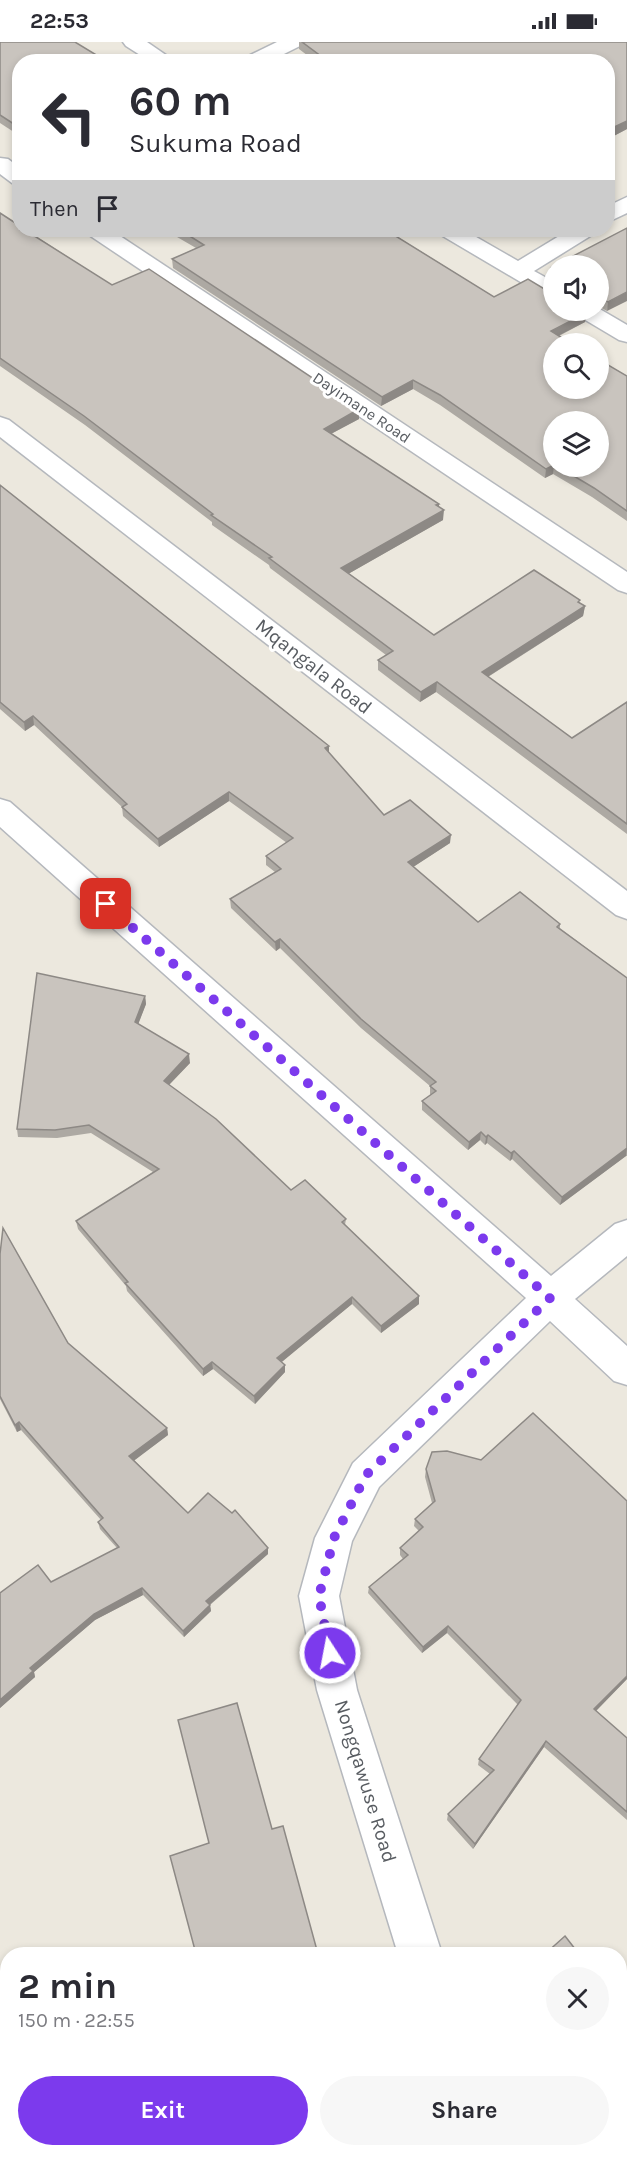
<!DOCTYPE html>
<html lang="en">
<head>
<meta charset="utf-8">
<style>
  :root { --surface:#fff; --page:#f7f7f7; --text:#2b2b33; --muted:#7c7c81; --accent:#7c3aed }
  body { margin:0; font-family:Karla,sans-serif; background:var(--page); color:var(--text); height:100vh; display:flex; flex-direction:column; font-size:22px; white-space:nowrap }
  * { box-sizing:border-box; margin:0 }
  p { font-size:20px; color:var(--muted) }
  .icon { flex:none; width:33px; height:33px; fill:none; stroke:currentColor; stroke-width:2; stroke-linecap:round; stroke-linejoin:round }
  .map { position:relative; flex:1; overflow:hidden }
  .side { position:absolute; left:0px; top:1905px; width:627px; height:210px; display:flex; flex-direction:column; background:var(--surface); border-radius:24px 24px 0 0; box-shadow:0 3px 9px #0003 }
  .side>* { flex:none }
  .guide { position:absolute; left:12px; top:12px; width:603px; height:183px; border-radius:24px; box-shadow:0 3px 9px #0003; background:#fff; color:var(--text); overflow:hidden }
  .tools { position:absolute; left:543px; top:213px; display:grid; gap:12px }
  .tools a { display:grid; place-items:center; width:66px; height:66px; border-radius:50%; background:var(--surface); box-shadow:0 3px 9px #0003; font-size:30px }
  .pin { position:absolute; display:grid; place-items:center; width:51px; height:51px; color:#fff; margin:-26px; border-radius:12px; box-shadow:0 3px 9px #0006 }
  .me { position:absolute; width:66px; margin:-33px; rotate:349deg; stroke-linejoin:round; filter:drop-shadow(0 0 4px #0008) }
  .turn { display:flex; align-items:center; gap:21px; height:126px; padding:0 18px; font-size:27px }
  .turn .icon { width:78px; height:78px; stroke-width:2.5 }
  .turn b { display:block; font-size:42px; line-height:51px }
  .then { display:flex; align-items:center; height:57px; padding:0 18px; background:#0003; gap:12px; font-size:22px }
  .round { display:grid; place-items:center; flex:none; width:63px; height:63px; border-radius:32px; background:var(--page) }
  .summary { display:flex; align-items:center; justify-content:space-between; height:102px; padding:0 18px }
  h1 { font-size:36px; font-weight:700; line-height:45px }
  .action { display:flex; gap:12px; margin-top:auto; padding:12px 18px }
  .action a { flex:1; height:69px; border-radius:36px; background:var(--accent); color:#fff; font-size:24px; font-weight:700; line-height:69px; text-align:center }
  .action a+a { background:var(--page); color:var(--text) }
  .status { display:flex; justify-content:space-between; align-items:center; height:42px; padding:0 30px; background:var(--surface); direction:ltr }
  .status svg { height:16px; fill:currentColor }
  .map>svg:first-child { display:block }
  .lines { fill:none; stroke-linecap:round; stroke-linejoin:round }
  .minor-casing { stroke:#b5b8bd; stroke-width:3 }
  .minor { fill:#fff; fill-rule:evenodd }
  .wall { fill:#ada9a3; fill-rule:evenodd }
  .shaded-wall { fill:#8d8985 }
  .building { fill:#c9c4be; stroke:#8d8985; stroke-width:1.5 }
  .route { stroke:#7c3aed; stroke-width:10; stroke-dasharray:0 18 }
  .labels { text-anchor:middle; stroke-width:6; stroke-linejoin:round; paint-order:stroke }
  .far-street-label { font-size:16px; fill:#585c61; stroke:#fff }
  .street-label { font-size:20px; fill:#585c61; stroke:#fff }
</style>
</head>
<body>
<div class="status"><b>22:53</b><svg viewBox="0 0 49 12"><path d="M0 12V9h3v3zM5 12V6h3v6zM10 12V3h3v9zM15 12V0h3v12zM26 1h20v11H26zM47 4h2v5h-2z"/></svg></div>
<div class="map">
<svg width="627" height="2115" viewBox="0 0 627 2115">
  <rect width="100%" height="100%" fill="#ece8de"/>
  <g class="lines">
    <!-- minor casing -->
    <g class="minor-casing">
      <g id="minor">
        <path d="M 123,0 L 147,0 L 176,20 L 151,20 L 126,4 Z"/>
        <path d="M 277,0 L 303,0 L 300,4 L 268,20 L 241,20 L 244,16 Z"/>
        <path d="M 0,116 L 8,117 L 20,126 L 20,142 L 12,141 L 0,132 Z"/>
        <path d="M 627,155 L 627,171 L 608,180 L 608,164 Z"/>
        <path d="M 86,188 L 111,188 L 627,530 L 627,551 L 618,548 L 89,193 Z"/>
        <path d="M 438,188 L 464,188 L 518,219 L 569,188 L 595,188 L 592,193 L 534,229 L 554,240 L 554,257 L 546,255 L 441,193 Z"/>
        <path d="M 598,266 L 627,283 L 627,300 L 619,298 L 577,273 L 574,268 L 598,268 Z"/>
        <path d="M 0,375 L 9,378 L 627,849 L 627,877 L 616,873 L 0,395 Z"/>
        <path d="M 0,757 L 10,760 L 551,1234 L 615,1182 L 627,1178 L 627,1214 L 575,1257 L 627,1304 L 627,1343 L 614,1339 L 550,1279 L 379,1445 L 352,1499 L 339,1554 L 357,1648 L 442,1912 L 398,1912 L 317,1648 L 299,1554 L 315,1496 L 353,1421 L 526,1256 L 0,785 Z"/>
        <path d="M 458,2108 L 504,2108 L 507,2115 L 461,2115 Z"/>
      </g>
    </g>
    <!-- minor -->
    <use href="#minor" class="minor"/>
  </g>
  <!-- wall -->
  <g class="wall">
    <path d="M 0,0 L 20,20 L 20,94 L 0,81 Z"/>
    <path d="M 299,0 L 627,0 L 627,87 L 608,97 L 608,20 L 316,20 L 299,7 Z"/>
    <path d="M 0,171 L 112,243 L 359,367 L 359,377 L 331,392 L 439,462 L 439,465 L 443,478 L 348,532 L 434,593 L 580,561 L 585,564 L 583,574 L 488,635 L 572,696 L 627,660 L 627,792 L 436,650 L 420,660 L 378,628 L 378,618 L 386,613 L 270,526 L 269,523 L 212,483 L 212,480 L 85,383 L 0,324 Z"/>
    <path d="M 627,186 L 607,269 L 598,264 L 598,224 Z"/>
    <path d="M 165,188 L 394,188 L 390,190 L 494,255 L 586,271 L 585,280 L 559,294 L 627,334 L 627,479 L 592,455 L 553,432 L 545,436 L 440,363 L 413,347 L 381,364 L 173,226 L 172,217 L 196,206 ZM 554,380 L 598,424 L 554,424 Z"/>
    <path d="M 554,224 L 554,238 L 549,235 L 550,225 Z"/>
    <path d="M 0,443 L 329,704 L 329,711 L 384,773 L 450,801 L 413,825 L 478,880 L 560,882 L 560,886 L 627,936 L 627,1114 L 626,1114 L 560,1163 L 512,1117 L 510,1119 L 487,1101 L 485,1103 L 480,1098 L 468,1108 L 422,1068 L 422,1059 L 431,1053 L 430,1052 L 430,1044 L 361,986 L 280,906 L 276,909 L 231,866 L 230,857 L 275,830 L 266,823 L 266,814 L 287,801 L 229,759 L 159,805 L 123,774 L 122,765 L 34,683 L 25,689 L 0,667 Z"/>
    <path d="M 145,954 L 146,962 L 138,982 L 190,1021 L 169,1043 L 291,1148 L 346,1177 L 345,1183 L 419,1262 L 381,1291 L 352,1262 L 281,1320 L 285,1323 L 285,1330 L 255,1362 L 213,1327 L 203,1334 L 127,1249 L 126,1244 L 78,1187 L 76,1179 L 153,1130 L 91,1091 L 57,1096 L 18,1095 L 17,1087 Z"/>
    <path d="M 0,1212 L 68,1301 L 167,1386 L 168,1393 L 134,1418 L 188,1471 L 268,1512 L 210,1563 L 211,1569 L 184,1595 L 143,1553 L 95,1578 L 34,1630 L 35,1635 L 0,1666 L 0,1551 L 51,1540 L 117,1506 L 100,1487 L 98,1480 L 101,1478 L 21,1388 L 17,1390 L 0,1357 Z"/>
    <path d="M 426,1427 L 627,1637 L 596,1669 L 627,1696 L 627,1778 L 544,1705 L 473,1807 L 447,1778 L 448,1772 L 490,1732 L 478,1723 L 479,1717 L 518,1663 L 447,1591 L 422,1611 L 368,1551 L 369,1545 L 403,1517 L 400,1513 L 400,1506 L 419,1489 L 414,1484 L 415,1477 L 432,1461 L 425,1435 Z"/>
  </g>
  <!-- shaded-wall -->
  <g class="shaded-wall">
    <path d="M 627,79 L 627,87 L 608,97 L 608,88 Z"/>
    <path d="M 627,250 L 627,259 L 607,269 L 608,260 Z"/>
    <path d="M 586,271 L 585,280 L 550,298 L 551,289 Z"/>
    <path d="M 413,338 L 413,347 L 381,364 L 382,355 Z"/>
    <path d="M 359,367 L 359,377 L 323,396 L 324,387 Z"/>
    <path d="M 554,423 L 553,432 L 545,436 L 546,427 Z"/>
    <path d="M 439,462 L 439,471 L 444,468 L 443,478 L 341,536 L 341,526 Z"/>
    <path d="M 585,564 L 583,574 L 481,639 L 482,630 Z"/>
    <path d="M 437,640 L 436,650 L 420,660 L 421,650 Z"/>
    <path d="M 33,674 L 34,683 L 25,689 L 24,680 Z"/>
    <path d="M 329,704 L 329,713 L 325,706 Z"/>
    <path d="M 229,750 L 229,759 L 159,805 L 158,797 Z"/>
    <path d="M 451,793 L 450,801 L 407,829 L 408,820 Z"/>
    <path d="M 280,897 L 280,906 L 276,909 L 275,900 Z"/>
    <path d="M 145,954 L 146,962 L 136,988 L 135,980 Z"/>
    <path d="M 189,1012 L 190,1021 L 165,1047 L 164,1039 Z"/>
    <path d="M 481,1090 L 480,1098 L 468,1108 L 469,1100 Z"/>
    <path d="M 488,1093 L 487,1101 L 485,1103 L 486,1095 Z"/>
    <path d="M 627,1106 L 626,1114 L 560,1163 L 562,1155 Z"/>
    <path d="M 514,1109 L 512,1117 L 510,1119 L 511,1111 Z"/>
    <path d="M 419,1254 L 419,1262 L 381,1291 L 381,1284 Z"/>
    <path d="M 352,1255 L 352,1262 L 277,1324 L 277,1316 Z"/>
    <path d="M 212,1320 L 213,1327 L 203,1334 L 203,1327 Z"/>
    <path d="M 285,1323 L 285,1330 L 255,1362 L 254,1354 Z"/>
    <path d="M 19,1380 L 21,1388 L 17,1390 L 15,1383 Z"/>
    <path d="M 167,1386 L 168,1393 L 131,1421 L 129,1414 Z"/>
    <path d="M 268,1506 L 268,1512 L 207,1565 L 206,1559 Z"/>
    <path d="M 142,1546 L 143,1553 L 95,1578 L 34,1630 L 35,1635 L 0,1666 L 0,1658 L 30,1626 L 94,1572 Z"/>
    <path d="M 210,1563 L 211,1569 L 184,1595 L 183,1589 Z"/>
    <path d="M 448,1584 L 447,1591 L 422,1611 L 423,1605 Z"/>
    <path d="M 627,1634 L 627,1637 L 592,1673 L 594,1667 Z"/>
    <path d="M 546,1699 L 544,1705 L 473,1807 L 475,1802 Z"/>
    <path d="M 8,2076 L 8,2080 L 0,2085 L 0,2081 Z"/>
  </g>
  <!-- building -->
  <g class="building">
    <path d="M 0,0 L 75,0 L 108,20 L 20,20 L 20,86 L 0,73 Z"/>
    <path d="M 302,0 L 627,0 L 627,79 L 608,88 L 608,20 L 329,20 Z"/>
    <path d="M 0,171 L 20,184 L 20,188 L 25,188 L 112,243 L 149,227 L 359,367 L 324,387 L 439,462 L 436,463 L 444,468 L 341,526 L 434,593 L 534,528 L 580,558 L 578,560 L 585,564 L 482,630 L 572,696 L 627,660 L 627,782 L 437,640 L 421,650 L 378,618 L 393,609 L 269,516 L 272,515 L 211,473 L 213,472 L 84,374 L 0,316 Z"/>
    <path d="M 627,186 L 627,250 L 608,260 L 598,255 L 598,224 L 554,224 Z"/>
    <path d="M 180,188 L 386,188 L 494,255 L 528,237 L 546,248 L 554,249 L 554,268 L 582,268 L 586,271 L 551,289 L 572,302 L 554,302 L 554,346 L 598,346 L 598,317 L 627,334 L 627,469 L 594,446 L 557,424 L 598,424 L 598,380 L 554,380 L 554,423 L 546,427 L 440,353 L 413,338 L 382,355 L 172,217 L 204,203 Z"/>
    <path d="M 0,443 L 329,704 L 325,706 L 384,773 L 410,758 L 451,793 L 408,820 L 478,880 L 520,850 L 560,882 L 557,885 L 627,936 L 627,1106 L 562,1155 L 514,1109 L 511,1111 L 488,1093 L 486,1095 L 481,1090 L 469,1100 L 422,1059 L 436,1049 L 430,1044 L 436,1040 L 361,977 L 280,897 L 275,900 L 230,857 L 281,827 L 266,814 L 293,796 L 229,750 L 158,797 L 122,765 L 127,762 L 33,674 L 24,680 L 0,660 Z"/>
    <path d="M 37,931 L 145,954 L 135,980 L 189,1012 L 164,1039 L 216,1077 L 291,1148 L 305,1138 L 346,1177 L 342,1180 L 419,1254 L 381,1284 L 352,1255 L 277,1316 L 285,1323 L 254,1354 L 212,1320 L 203,1327 L 125,1241 L 128,1240 L 76,1179 L 159,1127 L 89,1083 L 55,1088 L 17,1087 Z"/>
    <path d="M 3,1186 L 68,1301 L 167,1386 L 129,1414 L 188,1471 L 208,1451 L 232,1471 L 235,1468 L 268,1506 L 206,1559 L 210,1563 L 183,1589 L 142,1546 L 94,1572 L 30,1626 L 33,1629 L 0,1658 L 0,1551 L 38,1523 L 51,1540 L 119,1505 L 98,1480 L 103,1476 L 19,1380 L 15,1383 L 0,1354 L 0,1212 Z"/>
    <path d="M 533,1371 L 627,1459 L 627,1634 L 594,1667 L 627,1696 L 627,1770 L 546,1699 L 475,1802 L 448,1772 L 494,1728 L 479,1717 L 521,1658 L 448,1584 L 423,1605 L 369,1545 L 408,1513 L 400,1506 L 423,1485 L 415,1477 L 435,1459 L 426,1427 L 432,1410 L 447,1409 L 481,1418 Z"/>
    <path d="M 237,1661 L 272,1787 L 283,1784 L 318,1912 L 196,1912 L 170,1814 L 209,1801 L 178,1678 Z"/>
    <path d="M 565,1894 L 579,1912 L 545,1912 Z"/>
    <path d="M 8,2031 L 8,2076 L 0,2081 L 0,2035 Z"/>
    <path d="M 620,2096 L 627,2104 L 627,2115 L 586,2115 L 593,2108 L 620,2108 Z"/>
    <path d="M 177,2108 L 259,2108 L 264,2115 L 182,2115 Z"/>
    <path d="M 302,2108 L 356,2108 L 358,2115 L 304,2115 Z"/>
  </g>
  <g class="lines">
    <!-- route -->
    <path class="route" d="M 106,862 L 550,1256 L 366,1433 L 334,1496 L 319,1554 L 330,1611"/>
  </g>
  <g class="labels">
    <!-- far-street labels -->
    <g class="far-street-label">
      <text transform="translate(362 365) rotate(34)" y="6">Dayimane Road</text>
    </g>
    <!-- street labels -->
    <g class="street-label">
      <text transform="translate(314 624) rotate(38)" y="7">Mqangala Road</text>
      <text transform="translate(366 1739) rotate(73)" y="7">Nongqawuse Road</text>
    </g>
  </g>
</svg>
<div class="tools">
<a><svg class="icon" aria-label="sound" viewBox="0 0 24 24"><path d="M4 9h4l5-4v14l-5-4H4zM17 9q2 3 0 6"/></svg></a>
<a><svg class="icon" aria-label="search" viewBox="0 0 24 24"><circle cx="10" cy="10" r="6"/><path d="M15 15l6 6"/></svg></a>
<a><svg class="icon" aria-label="layers" viewBox="0 0 24 24"><path d="M12 4l9 5-9 5-9-5zM3 14l9 5 9-5"/></svg></a>
</div>
<div class="pin" style="left:106px;top:862px;background:#d93025"><svg class="icon" aria-label="arrive" viewBox="0 0 24 24"><path d="M6 21V4h12l-3 4 3 4H6"/></svg></div>
<svg class="me" style="left:330px;top:1611px" viewBox="-20 -20 40 40"><circle r="17" fill="#7c3aed" stroke="#fff" stroke-width="3"/><path d="M0-11L8 9 0 5-8 9z" fill="#fff"/></svg>
<div class="guide">
<div class="turn"><svg class="icon" aria-label="left" viewBox="0 0 24 24"><path d="M17 20v-9H6M10 6l-5 5 5 5"/></svg><div><b>60 m</b>Sukuma Road</div></div>
<div class="then">Then<svg class="icon" aria-label="arrive" viewBox="0 0 24 24"><path d="M6 21V4h12l-3 4 3 4H6"/></svg></div>
</div>
<section class="side">
<div class="summary"><div><h1>2 min</h1><p>150 m · 22:55</p></div><a class="round"><svg class="icon" aria-label="close" viewBox="0 0 24 24"><path d="M6 6l12 12M18 6L6 18"/></svg></a></div>
<div class="action"><a>Exit</a><a>Share</a></div>
</section>
</div>
</body>
</html>
